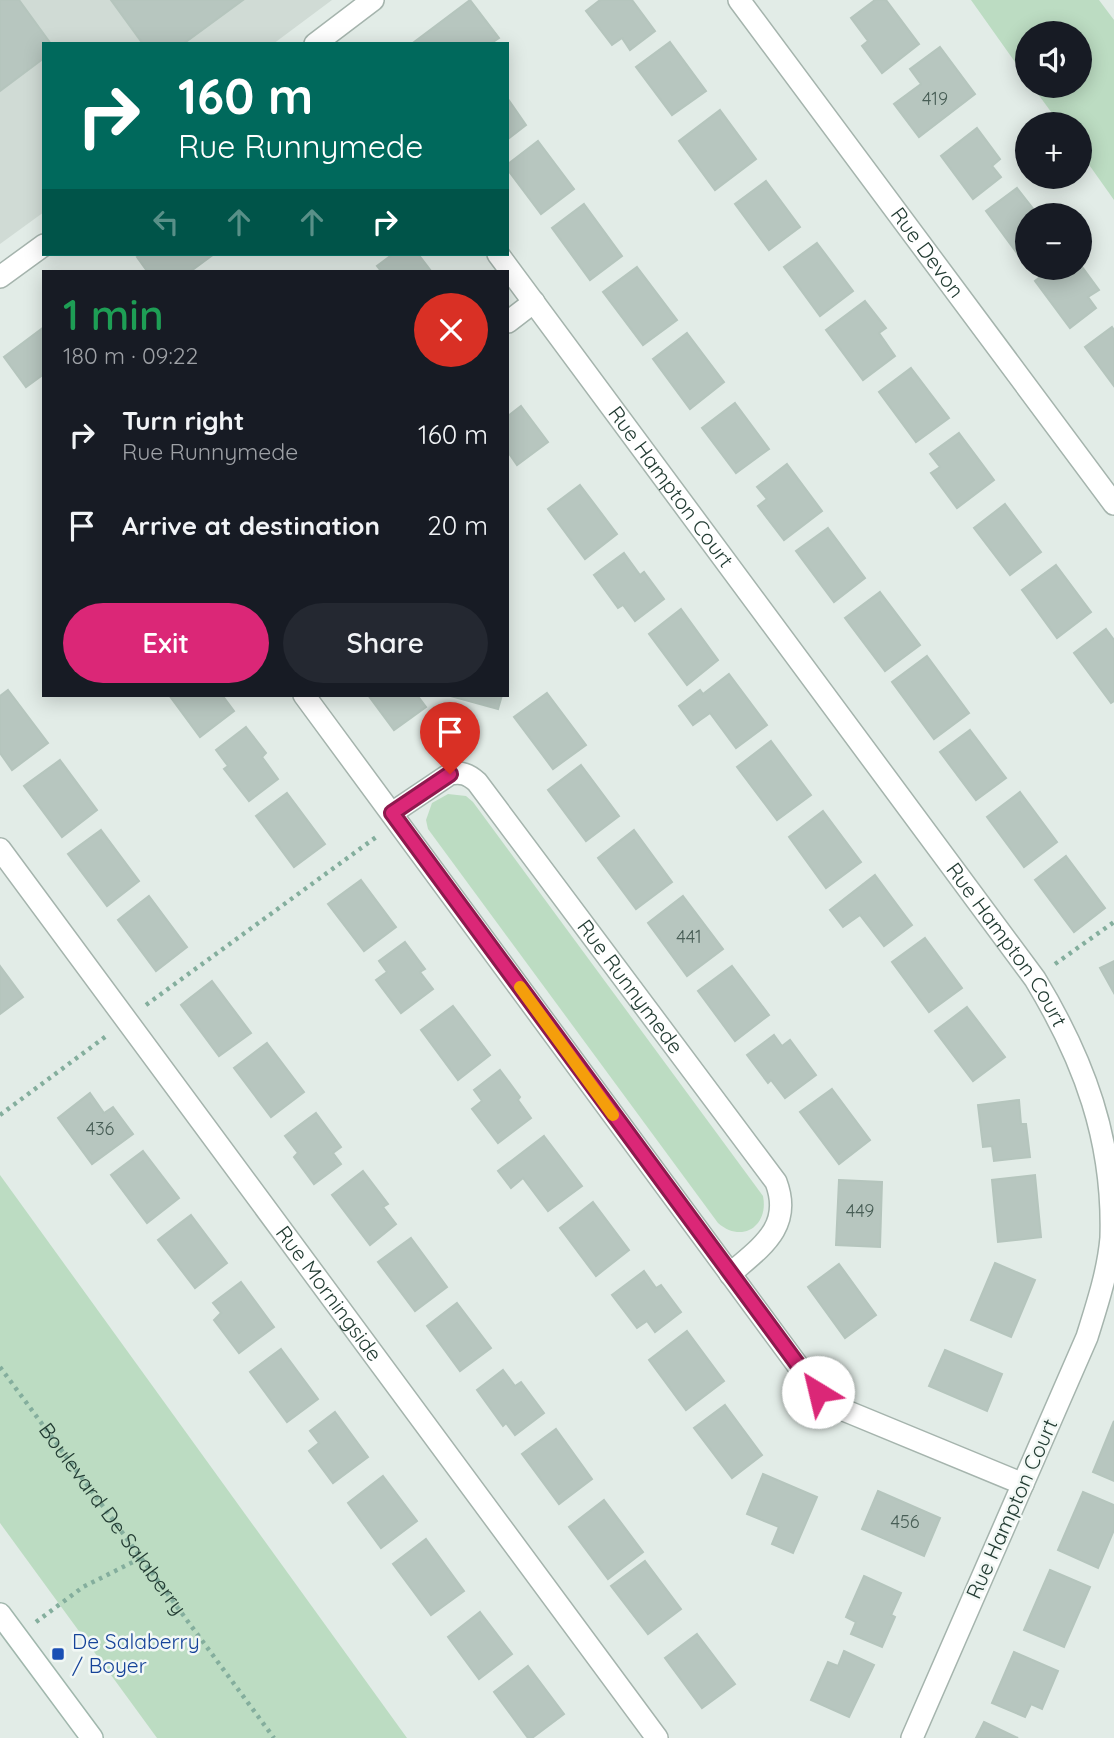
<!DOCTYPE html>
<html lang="en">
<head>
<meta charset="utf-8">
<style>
  :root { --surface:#171b24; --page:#242831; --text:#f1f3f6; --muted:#9ea1a6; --accent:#db2777 }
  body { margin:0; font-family:Quicksand,sans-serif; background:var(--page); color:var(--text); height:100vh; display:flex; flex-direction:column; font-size:26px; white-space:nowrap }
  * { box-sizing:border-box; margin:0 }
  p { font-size:23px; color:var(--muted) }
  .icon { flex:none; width:38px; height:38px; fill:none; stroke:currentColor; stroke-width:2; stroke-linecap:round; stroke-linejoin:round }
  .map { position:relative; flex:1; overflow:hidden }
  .details { position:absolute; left:42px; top:270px; width:467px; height:427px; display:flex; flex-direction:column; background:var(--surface); border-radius:0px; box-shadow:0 4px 18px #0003 }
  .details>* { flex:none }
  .banner { position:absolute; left:42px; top:42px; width:467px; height:214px; border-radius:0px; box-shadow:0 4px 18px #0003; background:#00695c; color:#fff; overflow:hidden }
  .tools { position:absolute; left:1015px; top:21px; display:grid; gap:14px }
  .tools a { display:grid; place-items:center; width:77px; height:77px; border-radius:50%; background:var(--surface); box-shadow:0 4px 18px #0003; font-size:35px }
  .pin { position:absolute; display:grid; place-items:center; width:60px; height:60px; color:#fff; margin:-72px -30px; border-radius:50% 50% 50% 0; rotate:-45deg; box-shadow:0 0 7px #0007 }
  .pin .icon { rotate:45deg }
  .me { position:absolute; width:77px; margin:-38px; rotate:324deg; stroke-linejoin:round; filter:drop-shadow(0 0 5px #0008) }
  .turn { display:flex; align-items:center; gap:24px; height:147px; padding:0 21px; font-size:32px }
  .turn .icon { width:91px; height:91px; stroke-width:2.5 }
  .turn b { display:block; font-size:49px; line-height:60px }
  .lanes { display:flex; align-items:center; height:66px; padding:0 21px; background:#0003; justify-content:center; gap:35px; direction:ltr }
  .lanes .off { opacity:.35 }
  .round { display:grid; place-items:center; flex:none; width:74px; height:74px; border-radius:37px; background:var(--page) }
  .headline { display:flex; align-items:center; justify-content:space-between; height:119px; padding:0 21px }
  h1 { font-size:42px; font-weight:600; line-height:52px; color:#1e9e55 }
  .cta { display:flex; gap:14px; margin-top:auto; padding:14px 21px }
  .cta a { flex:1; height:80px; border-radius:42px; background:var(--accent); color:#fff; font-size:28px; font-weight:600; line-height:80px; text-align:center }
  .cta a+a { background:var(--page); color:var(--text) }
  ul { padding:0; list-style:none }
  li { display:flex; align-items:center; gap:21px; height:91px; padding:0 21px }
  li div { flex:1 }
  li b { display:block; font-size:26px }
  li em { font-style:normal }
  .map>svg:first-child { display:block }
  .built { fill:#d0dbd5 }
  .green { fill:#bcdcc2 }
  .building { fill:#b7c6bf; stroke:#b5c5bd; stroke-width:2 }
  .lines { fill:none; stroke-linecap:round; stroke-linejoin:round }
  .street-casing { stroke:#a5b4ad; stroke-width:24 }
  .secondary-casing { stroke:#a1b7ad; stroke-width:24 }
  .path { stroke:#84ae9d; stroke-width:4.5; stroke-dasharray:3.5 5; stroke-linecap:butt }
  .street { stroke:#fff; stroke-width:21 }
  .secondary { stroke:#fff; stroke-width:21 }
  .route-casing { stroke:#8e194d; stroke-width:18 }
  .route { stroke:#db2777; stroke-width:12 }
  .slow { stroke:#f59e0b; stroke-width:12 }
  .transit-dot { fill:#1a4fb4; stroke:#f2f8f5; stroke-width:2.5 }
  .labels { text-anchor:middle; stroke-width:5; stroke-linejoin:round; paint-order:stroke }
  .number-label { font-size:18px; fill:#485e56 }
  .street-label { font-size:21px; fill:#233c33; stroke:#f2f8f5 }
  .transit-label { font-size:21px; fill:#164399; stroke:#f2f8f5; text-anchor:start }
</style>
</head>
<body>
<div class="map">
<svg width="1114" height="1738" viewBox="0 0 1114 1738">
  <rect width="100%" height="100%" fill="#e2ece7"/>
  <!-- built -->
  <path class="built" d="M 0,0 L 332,0 L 273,44 L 44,44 L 44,212 L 0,244 Z"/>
  <!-- green -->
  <g class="green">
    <path d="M 971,0 L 1099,0 L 1114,20 L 1114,200 L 1080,152 L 1080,124 L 1060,124 L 1032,86 L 1080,86 L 1080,33 L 1027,33 L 1027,79 Z"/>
    <path d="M 448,794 L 466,796 L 473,802 L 763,1196 C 769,1226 742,1244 718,1223 L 428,829 L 426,820 L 432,803 Z"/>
    <path d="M 0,1175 L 407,1738 L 157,1738 L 0,1523 Z"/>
  </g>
  <!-- building -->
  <g class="building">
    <path d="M 0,0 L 19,0 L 51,44 L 44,44 L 44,58 L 0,91 Z"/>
    <path d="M 111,0 L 243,0 L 183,44 L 143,44 Z"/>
    <path d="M 470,0 L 499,38 L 490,44 L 416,44 L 414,42 Z"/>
    <path d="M 600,0 L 632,0 L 655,31 L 630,50 L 622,38 L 612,45 L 586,11 Z"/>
    <path d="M 875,0 L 886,0 L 919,44 L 882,73 L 862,46 L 868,41 L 851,18 Z"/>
    <path d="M 670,42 L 706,91 L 672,115 L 636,67 Z"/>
    <path d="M 940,47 L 975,94 L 919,137 L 894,104 L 921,84 L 910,69 Z"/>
    <path d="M 508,99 L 526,125 L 508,139 Z"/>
    <path d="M 720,110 L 756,159 L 715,190 L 679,141 Z"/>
    <path d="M 977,128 L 1000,159 L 992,166 L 1001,177 L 973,199 L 941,156 Z"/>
    <path d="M 538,141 L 574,189 L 541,214 L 508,170 L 508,164 Z"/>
    <path d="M 766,181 L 800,227 L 769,250 L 735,204 Z"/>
    <path d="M 1017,188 L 1038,215 L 1027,215 L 1027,256 L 1022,260 L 986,211 Z"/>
    <path d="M 584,204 L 622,256 L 590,280 L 552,228 Z"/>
    <path d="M 817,243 L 853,291 L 820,316 L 784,267 Z"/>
    <path d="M 142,254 L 214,254 L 191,271 L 147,271 L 137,257 Z"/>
    <path d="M 393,254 L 418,254 L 431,271 L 381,271 L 377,266 Z"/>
    <path d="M 1080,264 L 1099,290 L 1088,297 L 1096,308 L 1070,328 L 1035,281 L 1052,268 L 1080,268 Z"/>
    <path d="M 637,267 L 677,320 L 643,345 L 603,292 Z"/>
    <path d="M 865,301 L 886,328 L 879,333 L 895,356 L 863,380 L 826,330 Z"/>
    <path d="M 44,327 L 44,374 L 26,387 L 4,357 Z"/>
    <path d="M 1112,327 L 1114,330 L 1114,386 L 1085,347 Z"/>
    <path d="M 687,333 L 724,382 L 690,409 L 653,359 Z"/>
    <path d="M 911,368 L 949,418 L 916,442 L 879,392 Z"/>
    <path d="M 735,403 L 769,449 L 736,473 L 702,428 Z"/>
    <path d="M 521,406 L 548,442 L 517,465 L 508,452 L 508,416 Z"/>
    <path d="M 959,433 L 994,480 L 957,508 L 931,473 L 940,467 L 930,454 Z"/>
    <path d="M 787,464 L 822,511 L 784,540 L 758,506 L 767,499 L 757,487 Z"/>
    <path d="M 580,485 L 617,534 L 585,559 L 548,509 Z"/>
    <path d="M 1005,504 L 1041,552 L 1010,575 L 974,528 Z"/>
    <path d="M 828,528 L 865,578 L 834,602 L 796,551 Z"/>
    <path d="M 624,553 L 640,575 L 644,572 L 664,599 L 635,621 L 623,605 L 618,608 L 594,575 Z"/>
    <path d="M 1056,565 L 1091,612 L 1057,638 L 1022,590 Z"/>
    <path d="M 880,592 L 920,645 L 885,671 L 845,618 Z"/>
    <path d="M 681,609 L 718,660 L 687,685 L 649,634 Z"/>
    <path d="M 1106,629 L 1114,640 L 1114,701 L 1111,703 L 1074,653 Z"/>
    <path d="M 927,656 L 969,713 L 934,739 L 892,682 Z"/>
    <path d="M 729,674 L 767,725 L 736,748 L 710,713 L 693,725 L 679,706 L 700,690 L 703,694 Z"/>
    <path d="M 8,690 L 48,743 L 12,770 L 0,753 L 0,696 Z"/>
    <path d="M 547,693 L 586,745 L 553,769 L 514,717 Z"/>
    <path d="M 169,695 L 222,695 L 234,711 L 200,737 Z"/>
    <path d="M 368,695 L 417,695 L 426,707 L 394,730 Z"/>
    <path d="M 447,695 L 502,695 L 498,709 Z"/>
    <path d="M 246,727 L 266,753 L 262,757 L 278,779 L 249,801 L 224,769 L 228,766 L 216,750 Z"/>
    <path d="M 970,730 L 1006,778 L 976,800 L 940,752 Z"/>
    <path d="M 771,741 L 811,795 L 777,820 L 737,767 Z"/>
    <path d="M 60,760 L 97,810 L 62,837 L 24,786 Z"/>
    <path d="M 581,765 L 619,816 L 586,841 L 548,790 Z"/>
    <path d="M 1020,792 L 1057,842 L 1024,867 L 987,817 Z"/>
    <path d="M 287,793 L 325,844 L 294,867 L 256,816 Z"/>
    <path d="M 823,811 L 861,862 L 826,888 L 789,837 Z"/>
    <path d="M 101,830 L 139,881 L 107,906 L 68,854 Z"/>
    <path d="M 634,830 L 672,882 L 636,909 L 598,858 Z"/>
    <path d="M 1066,856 L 1105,908 L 1074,932 L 1035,880 Z"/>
    <path d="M 875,875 L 912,925 L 884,946 L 860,915 L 843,927 L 830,910 Z"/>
    <path d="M 361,880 L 396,927 L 364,951 L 328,904 Z"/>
    <path d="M 149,896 L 187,947 L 156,971 L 118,920 Z"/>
    <path d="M 683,896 L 723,949 L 687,976 L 648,923 Z"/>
    <path d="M 925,938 L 962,988 L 929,1012 L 892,962 Z"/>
    <path d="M 405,942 L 425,969 L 420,972 L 433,989 L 401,1013 L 376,980 L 387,972 L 379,961 Z"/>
    <path d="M 1114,961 L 1114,993 L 1100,968 Z"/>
    <path d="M 0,966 L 23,997 L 0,1014 Z"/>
    <path d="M 732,966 L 769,1015 L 735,1041 L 698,991 Z"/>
    <path d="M 212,981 L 251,1033 L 219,1056 L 181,1005 Z"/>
    <path d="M 453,1006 L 490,1055 L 458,1080 L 421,1030 Z"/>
    <path d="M 967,1007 L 1005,1057 L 973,1081 L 935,1031 Z"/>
    <path d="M 774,1035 L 782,1046 L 790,1040 L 816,1075 L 785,1098 L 771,1080 L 768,1083 L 747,1055 Z"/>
    <path d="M 267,1043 L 304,1092 L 271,1117 L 234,1068 Z"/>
    <path d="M 500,1070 L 520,1097 L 518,1100 L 531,1118 L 498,1143 L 472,1109 L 482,1101 L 474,1090 Z"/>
    <path d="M 832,1089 L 870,1140 L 839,1164 L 800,1112 Z"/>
    <path d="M 90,1093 L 104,1113 L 113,1107 L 133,1134 L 92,1164 L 58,1118 Z"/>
    <path d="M 1019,1100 L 1021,1124 L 1026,1124 L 1030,1157 L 994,1161 L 992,1146 L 983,1147 L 978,1105 Z"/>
    <path d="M 316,1113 L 341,1147 L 333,1153 L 341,1164 L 314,1184 L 294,1157 L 298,1153 L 285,1136 Z"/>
    <path d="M 544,1136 L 582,1186 L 548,1211 L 523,1178 L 511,1188 L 498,1171 Z"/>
    <path d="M 143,1151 L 179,1198 L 147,1223 L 111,1175 Z"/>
    <path d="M 363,1171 L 388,1204 L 383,1207 L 396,1224 L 370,1245 L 332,1195 Z"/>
    <path d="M 1035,1175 L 1041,1237 L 998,1242 L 992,1180 Z"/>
    <path d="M 839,1180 L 882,1182 L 880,1247 L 836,1245 Z"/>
    <path d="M 593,1202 L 629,1250 L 596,1276 L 560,1228 Z"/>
    <path d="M 191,1215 L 227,1263 L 195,1288 L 158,1240 Z"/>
    <path d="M 411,1238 L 447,1287 L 415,1311 L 378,1262 Z"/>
    <path d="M 995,1263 L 1035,1280 L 1011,1337 L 971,1320 Z"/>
    <path d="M 839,1264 L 876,1315 L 845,1338 L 808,1287 Z"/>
    <path d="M 644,1271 L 656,1288 L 661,1285 L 681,1312 L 655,1332 L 647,1321 L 637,1328 L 612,1295 Z"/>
    <path d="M 241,1282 L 274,1327 L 239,1353 L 214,1320 L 221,1313 L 213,1303 Z"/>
    <path d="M 457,1303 L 491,1348 L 460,1371 L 427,1326 Z"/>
    <path d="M 687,1331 L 724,1381 L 686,1410 L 649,1360 Z"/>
    <path d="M 281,1349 L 318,1399 L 287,1422 L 250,1372 Z"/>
    <path d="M 945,1350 L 1002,1374 L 987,1411 L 929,1386 Z"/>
    <path d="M 503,1370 L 515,1386 L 521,1382 L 544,1413 L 515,1435 L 506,1423 L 503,1426 L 477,1390 Z"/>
    <path d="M 725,1405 L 762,1455 L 732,1478 L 694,1428 Z"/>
    <path d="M 335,1412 L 368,1457 L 333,1483 L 309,1451 L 319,1443 L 310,1431 Z"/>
    <path d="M 1114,1421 L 1114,1481 L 1093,1472 Z"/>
    <path d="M 556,1429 L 592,1479 L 559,1504 L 522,1454 Z"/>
    <path d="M 763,1474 L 817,1497 L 793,1553 L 772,1544 L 779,1527 L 747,1514 Z"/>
    <path d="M 383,1476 L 417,1521 L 381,1548 L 348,1503 Z"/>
    <path d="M 878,1491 L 940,1518 L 924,1556 L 862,1529 Z"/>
    <path d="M 1083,1492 L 1114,1505 L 1114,1530 L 1098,1568 L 1058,1550 Z"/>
    <path d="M 604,1500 L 643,1552 L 608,1579 L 569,1527 Z"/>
    <path d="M 426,1539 L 464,1591 L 431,1615 L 393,1564 Z"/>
    <path d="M 645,1561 L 681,1609 L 648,1634 L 611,1586 Z"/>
    <path d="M 1050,1570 L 1090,1587 L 1064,1647 L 1024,1630 Z"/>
    <path d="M 864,1576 L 901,1593 L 891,1615 L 895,1617 L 882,1647 L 851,1634 L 856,1622 L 846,1617 Z"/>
    <path d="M 480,1612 L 512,1654 L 479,1679 L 448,1637 Z"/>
    <path d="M 697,1634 L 735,1684 L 702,1708 L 665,1658 Z"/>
    <path d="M 844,1651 L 874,1665 L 849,1717 L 811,1700 L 828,1662 L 838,1666 Z"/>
    <path d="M 1014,1652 L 1058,1671 L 1042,1709 L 1031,1704 L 1025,1717 L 992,1703 Z"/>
    <path d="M 528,1666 L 564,1714 L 532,1738 L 528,1738 L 494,1692 Z"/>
    <path d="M 984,1722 L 1018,1738 L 976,1738 Z"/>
  </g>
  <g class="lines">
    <!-- street casing -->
    <g class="street-casing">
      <g id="street">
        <path id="s2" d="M 739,0 L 1114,504"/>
        <path d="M 315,44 L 373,0"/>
        <path id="s3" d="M 498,254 L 1035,979 C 1084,1060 1114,1140 1111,1238 C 1108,1272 1097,1305 1087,1337 L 912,1738"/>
        <path d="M 0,277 L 44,245"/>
        <path d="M 508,322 L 534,302"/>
        <path d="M 304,695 L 818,1393 L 846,1411 L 1023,1484"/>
        <path id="s4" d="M 392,813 L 450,774 C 462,772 468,774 477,782 L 776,1182 C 793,1227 761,1247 730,1274"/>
        <path id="s5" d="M 0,849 L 657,1738"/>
      </g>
    </g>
    <!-- secondary casing -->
    <g class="secondary-casing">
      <path id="secondary" d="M 0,1614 L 92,1738"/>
    </g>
    <!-- path -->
    <g class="path">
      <path d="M 1055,964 L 1114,922"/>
      <path d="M 146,1005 L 379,835"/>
      <path d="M 0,1115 L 109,1034"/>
      <path id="s1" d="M 0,1367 L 274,1738"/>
      <path d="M 36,1622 L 83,1587 L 141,1558"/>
    </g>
    <!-- street -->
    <use href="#street" class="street"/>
    <!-- secondary -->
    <use href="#secondary" class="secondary"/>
  </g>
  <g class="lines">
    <!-- route casing -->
    <g class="route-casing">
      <path id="route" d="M 450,774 L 392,813 L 818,1392"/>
    </g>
    <!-- route -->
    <use href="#route" class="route"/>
    <!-- slow -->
    <path class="slow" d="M 520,987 L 613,1115"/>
  </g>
  <!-- markers -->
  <rect class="transit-dot" x="51" y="1647" width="14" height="14" rx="3.5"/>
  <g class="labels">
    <!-- number labels -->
    <g class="number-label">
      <text x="935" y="105">419</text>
      <text x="689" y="943">441</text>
      <text x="100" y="1135">436</text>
      <text x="860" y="1217">449</text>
      <text x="905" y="1528">456</text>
    </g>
    <!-- street labels -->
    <g class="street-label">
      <text dy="7" stroke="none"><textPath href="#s2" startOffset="315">Rue Devon</textPath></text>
      <text dy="7" stroke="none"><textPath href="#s3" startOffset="290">Rue Hampton Court</textPath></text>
      <text dy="7" stroke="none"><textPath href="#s3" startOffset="858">Rue Hampton Court</textPath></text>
      <text dy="7" stroke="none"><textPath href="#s4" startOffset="355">Rue Runnymede</textPath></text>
      <text dy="7" stroke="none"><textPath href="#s5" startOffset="553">Rue Morningside</textPath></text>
      <text transform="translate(1012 1509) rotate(-66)" y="7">Rue Hampton Court</text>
      <text dy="7" stroke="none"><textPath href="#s1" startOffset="189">Boulevard De Salaberry</textPath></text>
    </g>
    <!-- transit labels -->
    <g class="transit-label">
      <text x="72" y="1649">De Salaberry<tspan x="72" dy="24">/ Boyer</tspan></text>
    </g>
  </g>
</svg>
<div class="tools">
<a><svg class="icon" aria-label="sound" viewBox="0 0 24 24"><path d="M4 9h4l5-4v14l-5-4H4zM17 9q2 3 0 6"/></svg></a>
<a>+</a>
<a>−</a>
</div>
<div class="pin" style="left:450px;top:774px;background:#d93025"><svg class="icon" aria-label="arrive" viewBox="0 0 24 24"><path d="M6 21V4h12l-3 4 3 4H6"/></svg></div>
<svg class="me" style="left:818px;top:1392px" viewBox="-20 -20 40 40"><circle r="19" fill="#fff"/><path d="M0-13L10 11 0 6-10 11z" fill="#db2777"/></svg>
<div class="banner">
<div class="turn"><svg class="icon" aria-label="right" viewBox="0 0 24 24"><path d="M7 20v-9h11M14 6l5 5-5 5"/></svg><div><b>160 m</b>Rue Runnymede</div></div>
<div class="lanes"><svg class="icon off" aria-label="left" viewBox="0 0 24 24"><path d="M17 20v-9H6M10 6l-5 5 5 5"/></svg><svg class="icon off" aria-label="ahead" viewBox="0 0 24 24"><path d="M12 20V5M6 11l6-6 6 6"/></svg><svg class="icon off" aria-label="ahead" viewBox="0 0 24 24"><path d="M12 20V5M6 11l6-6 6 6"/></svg><svg class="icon" aria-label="right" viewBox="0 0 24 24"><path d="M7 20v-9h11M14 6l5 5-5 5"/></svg></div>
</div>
<section class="details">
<div class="headline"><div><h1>1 min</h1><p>180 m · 09:22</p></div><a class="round" style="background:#d93025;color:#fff"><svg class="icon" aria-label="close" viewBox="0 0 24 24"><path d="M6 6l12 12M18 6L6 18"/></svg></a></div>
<ul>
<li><svg class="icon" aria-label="right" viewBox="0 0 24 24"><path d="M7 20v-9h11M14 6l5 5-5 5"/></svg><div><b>Turn right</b><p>Rue Runnymede</p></div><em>160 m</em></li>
<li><svg class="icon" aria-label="arrive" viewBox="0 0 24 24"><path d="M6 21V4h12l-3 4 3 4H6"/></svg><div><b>Arrive at destination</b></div><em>20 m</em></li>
</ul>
<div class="cta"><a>Exit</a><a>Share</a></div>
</section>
</div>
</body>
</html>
